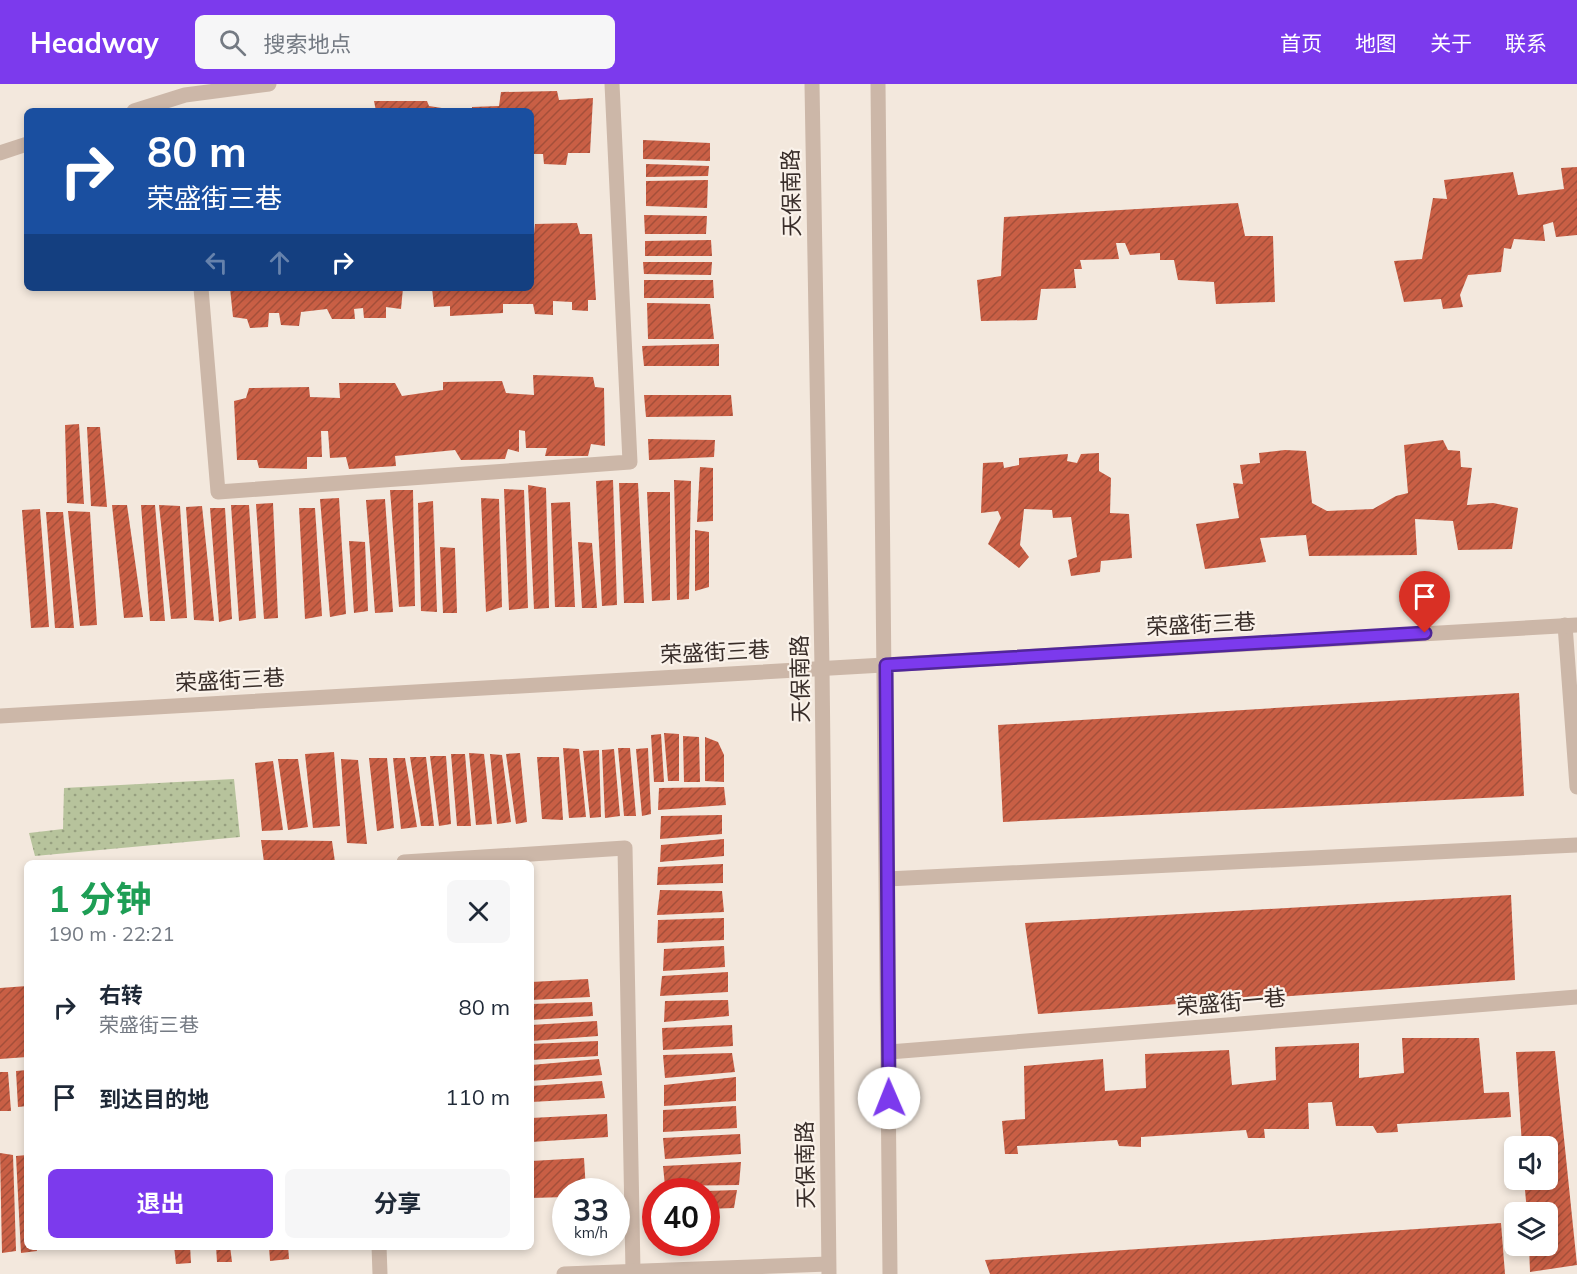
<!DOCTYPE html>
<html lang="zh">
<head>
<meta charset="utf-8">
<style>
  :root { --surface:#fff; --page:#f6f6f7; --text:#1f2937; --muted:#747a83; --accent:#7c3aed }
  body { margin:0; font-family:Mulish,"Noto Sans SC",sans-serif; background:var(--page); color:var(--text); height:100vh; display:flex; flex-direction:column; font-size:22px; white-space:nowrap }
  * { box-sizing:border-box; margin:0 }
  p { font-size:20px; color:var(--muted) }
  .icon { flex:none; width:33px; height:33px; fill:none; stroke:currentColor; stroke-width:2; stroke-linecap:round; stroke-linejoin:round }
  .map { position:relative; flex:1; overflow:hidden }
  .details { position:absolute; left:24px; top:776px; width:510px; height:390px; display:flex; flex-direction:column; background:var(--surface); border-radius:9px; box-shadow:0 3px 9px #0003 }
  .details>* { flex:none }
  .banner { position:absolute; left:24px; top:24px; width:510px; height:183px; border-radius:9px; box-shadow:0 3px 9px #0003; background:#1a4fa0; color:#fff; overflow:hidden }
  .buttons { position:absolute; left:1504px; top:1052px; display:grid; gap:12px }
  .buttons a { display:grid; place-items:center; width:54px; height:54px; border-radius:9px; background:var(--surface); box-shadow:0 3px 9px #0003; font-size:30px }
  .speed { position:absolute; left:552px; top:1094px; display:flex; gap:12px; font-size:30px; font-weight:700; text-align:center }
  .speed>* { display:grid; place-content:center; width:78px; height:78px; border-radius:50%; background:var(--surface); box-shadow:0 3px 9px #0003; line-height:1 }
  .speed small { font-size:15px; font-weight:400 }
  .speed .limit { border:9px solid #d22; background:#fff; color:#111 }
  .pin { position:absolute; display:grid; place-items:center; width:51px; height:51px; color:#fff; margin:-62px -26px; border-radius:50% 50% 50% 0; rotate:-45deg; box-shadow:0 0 6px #0007 }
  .pin .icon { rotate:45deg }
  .me { position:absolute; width:66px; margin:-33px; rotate:359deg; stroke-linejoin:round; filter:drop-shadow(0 0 4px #0008) }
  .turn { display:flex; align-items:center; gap:21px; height:126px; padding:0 24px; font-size:27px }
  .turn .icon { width:78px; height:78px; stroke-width:2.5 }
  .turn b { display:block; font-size:42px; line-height:51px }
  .lanes { display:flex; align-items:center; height:57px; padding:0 24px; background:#0003; justify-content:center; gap:30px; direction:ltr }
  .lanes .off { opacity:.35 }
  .round { display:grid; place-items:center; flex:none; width:63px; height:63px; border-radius:9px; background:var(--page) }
  .headline { display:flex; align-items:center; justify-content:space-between; height:102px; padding:0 24px }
  h1 { font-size:36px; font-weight:700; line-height:45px; color:#1e9e55 }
  .action { display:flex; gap:12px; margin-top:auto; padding:12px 24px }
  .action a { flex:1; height:69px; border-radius:9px; background:var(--accent); color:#fff; font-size:24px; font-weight:700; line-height:69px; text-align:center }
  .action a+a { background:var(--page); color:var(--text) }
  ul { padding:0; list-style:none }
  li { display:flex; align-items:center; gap:18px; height:90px; padding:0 24px }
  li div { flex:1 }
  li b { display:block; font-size:22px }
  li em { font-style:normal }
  header { display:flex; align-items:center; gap:36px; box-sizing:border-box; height:84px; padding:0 30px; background:var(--accent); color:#fff }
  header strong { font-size:28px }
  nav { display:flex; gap:33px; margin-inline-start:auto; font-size:21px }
  .search { width:420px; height:54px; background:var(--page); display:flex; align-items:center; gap:15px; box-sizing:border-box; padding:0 21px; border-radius:9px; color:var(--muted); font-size:22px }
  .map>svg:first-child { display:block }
  .grass { fill:url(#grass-dots) }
  .building { fill:url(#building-hatch) }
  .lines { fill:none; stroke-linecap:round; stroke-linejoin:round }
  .minor { stroke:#ccb7a8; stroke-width:15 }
  .route-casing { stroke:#51269a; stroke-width:15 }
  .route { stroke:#7c3aed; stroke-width:10 }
  .labels { text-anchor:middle; stroke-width:4.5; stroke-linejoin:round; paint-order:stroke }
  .street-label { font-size:22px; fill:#382d29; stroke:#faf2ea }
</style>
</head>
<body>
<header>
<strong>Headway</strong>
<div class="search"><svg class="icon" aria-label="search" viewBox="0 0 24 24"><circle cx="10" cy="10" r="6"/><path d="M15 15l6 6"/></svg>搜索地点</div>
<nav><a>首页</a><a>地图</a><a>关于</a><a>联系</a></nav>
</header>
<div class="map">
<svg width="1577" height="1190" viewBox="0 0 1577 1190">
  <defs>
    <pattern id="grass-dots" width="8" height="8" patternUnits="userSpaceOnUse" patternTransform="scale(1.5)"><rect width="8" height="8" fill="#b7c39c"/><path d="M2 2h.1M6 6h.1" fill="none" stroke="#969f7f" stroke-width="1.8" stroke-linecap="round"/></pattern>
    <pattern id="building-hatch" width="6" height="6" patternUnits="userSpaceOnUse" patternTransform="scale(1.5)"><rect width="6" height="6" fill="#c95f45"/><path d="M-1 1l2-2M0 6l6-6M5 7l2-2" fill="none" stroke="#a44f3a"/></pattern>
  </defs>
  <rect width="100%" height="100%" fill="#f3e8dd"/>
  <!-- grass -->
  <path class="grass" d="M 234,695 L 240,753 L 35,772 L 29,749 L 63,745 L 64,704 Z"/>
  <!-- building -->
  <g class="building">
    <path d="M 557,7 L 559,16 L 593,14 L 590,69 L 568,69 L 566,81 L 544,80 L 543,70 L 531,70 L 531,27 L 472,27 L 472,23 L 499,22 L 501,8 Z"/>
    <path d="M 374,17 L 427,17 L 429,22 L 461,27 L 376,27 Z"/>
    <rect x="252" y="25" width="50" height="2"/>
    <path d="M 643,56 L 710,59 L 710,77 L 643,75 Z"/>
    <path d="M 646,80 L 709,82 L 708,92 L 646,93 Z"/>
    <path d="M 1577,83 L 1577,151 L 1556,153 L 1553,138 L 1543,141 L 1545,157 L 1514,155 L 1511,165 L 1504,164 L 1501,188 L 1468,191 L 1460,211 L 1463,223 L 1443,225 L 1441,215 L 1404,218 L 1394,177 L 1422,175 L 1433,114 L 1447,115 L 1444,96 L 1513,88 L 1518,111 L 1564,105 L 1561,84 Z"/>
    <path d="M 708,96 L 707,124 L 646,122 L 646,97 Z"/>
    <path d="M 1238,119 L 1245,152 L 1273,152 L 1275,218 L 1216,220 L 1214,198 L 1178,196 L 1174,176 L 1160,176 L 1160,169 L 1130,171 L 1125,159 L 1116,159 L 1119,175 L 1080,176 L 1082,185 L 1074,185 L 1076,204 L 1041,205 L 1037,236 L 981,237 L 977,196 L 1001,192 L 1004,133 Z"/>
    <path d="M 644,131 L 707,132 L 706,150 L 645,150 Z"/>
    <path d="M 577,139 L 580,150 L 592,150 L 596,216 L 588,216 L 588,227 L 572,226 L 572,218 L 553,217 L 553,231 L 535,230 L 533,220 L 503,220 L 503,229 L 450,232 L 450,222 L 434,223 L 432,204 L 531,204 L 531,150 L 534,150 L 535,140 Z"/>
    <path d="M 711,156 L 712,172 L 645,172 L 645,157 Z"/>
    <path d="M 643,178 L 712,178 L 711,191 L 644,190 Z"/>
    <path d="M 644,196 L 713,196 L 714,214 L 644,214 Z"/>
    <path d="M 230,204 L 403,204 L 401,225 L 386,223 L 386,234 L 364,234 L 363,224 L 354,225 L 355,235 L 332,235 L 327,225 L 301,228 L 299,242 L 281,241 L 279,229 L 269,229 L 268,243 L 250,244 L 247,235 L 233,233 Z"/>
    <path d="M 647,219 L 710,220 L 714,255 L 648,255 Z"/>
    <path d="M 719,260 L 719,282 L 644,282 L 642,262 Z"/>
    <path d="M 533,291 L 593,293 L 595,303 L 604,304 L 605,362 L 591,360 L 588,372 L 545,372 L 547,364 L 526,364 L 525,347 L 519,346 L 519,368 L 508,365 L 505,375 L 461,376 L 455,366 L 395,372 L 396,382 L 349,385 L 346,373 L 330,374 L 328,347 L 321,347 L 322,373 L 307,373 L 307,385 L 259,384 L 257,376 L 237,376 L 234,317 L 246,314 L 249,304 L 309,303 L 310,313 L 340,314 L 339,299 L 395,299 L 402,312 L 443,306 L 443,298 L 502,297 L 506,309 L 534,311 Z"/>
    <path d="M 644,311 L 731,311 L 733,332 L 646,333 Z"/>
    <path d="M 79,340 L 84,420 L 67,419 L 65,341 Z"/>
    <path d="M 87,343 L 100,343 L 107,423 L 91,422 Z"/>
    <path d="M 648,355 L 715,356 L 714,373 L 649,376 Z"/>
    <path d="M 1443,356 L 1448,366 L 1460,367 L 1461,383 L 1472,384 L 1467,421 L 1493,419 L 1518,424 L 1512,465 L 1458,466 L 1453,437 L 1415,435 L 1417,471 L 1309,472 L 1306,451 L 1260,454 L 1266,478 L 1205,485 L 1196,440 L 1239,434 L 1233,399 L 1243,400 L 1240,381 L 1260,379 L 1259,369 L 1285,366 L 1306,367 L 1312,419 L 1327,427 L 1373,425 L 1396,412 L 1408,409 L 1404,361 Z"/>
    <path d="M 1099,369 L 1099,387 L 1111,394 L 1110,429 L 1129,430 L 1132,474 L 1101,477 L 1100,488 L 1071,492 L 1068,476 L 1077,473 L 1071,433 L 1053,434 L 1052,426 L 1024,425 L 1020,461 L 1029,473 L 1019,484 L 988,460 L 1001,434 L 998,427 L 981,429 L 983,379 L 1003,378 L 1004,384 L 1019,381 L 1019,374 L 1068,370 L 1067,377 L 1077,379 L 1081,370 Z"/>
    <path d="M 700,383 L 713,384 L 713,437 L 697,438 Z"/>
    <path d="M 613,396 L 617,521 L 602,522 L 596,397 Z"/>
    <path d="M 674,396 L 691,397 L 689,515 L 677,516 Z"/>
    <path d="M 619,399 L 638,399 L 644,519 L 624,519 Z"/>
    <path d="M 528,401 L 546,404 L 549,524 L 534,525 Z"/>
    <path d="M 504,405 L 524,406 L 528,524 L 509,526 Z"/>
    <path d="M 390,406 L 413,406 L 415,522 L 399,523 Z"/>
    <path d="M 647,408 L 670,408 L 670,516 L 652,517 Z"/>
    <path d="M 339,414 L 346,530 L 330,533 L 320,415 Z"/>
    <path d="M 481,414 L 499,415 L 502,523 L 486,528 Z"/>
    <path d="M 385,415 L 393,528 L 375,529 L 366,416 Z"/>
    <path d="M 433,417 L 437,528 L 421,527 L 418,419 Z"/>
    <path d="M 570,418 L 575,523 L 555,523 L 551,419 Z"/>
    <path d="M 273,419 L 278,534 L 264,535 L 256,420 Z"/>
    <path d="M 112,421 L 127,421 L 143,533 L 124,534 Z"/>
    <path d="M 141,421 L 155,421 L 165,537 L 150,537 Z"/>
    <path d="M 159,421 L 180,422 L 187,534 L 171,535 Z"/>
    <path d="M 231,421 L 249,421 L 256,534 L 239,537 Z"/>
    <path d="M 202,422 L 214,537 L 194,536 L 186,423 Z"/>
    <path d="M 210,424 L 225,424 L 232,535 L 219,538 Z"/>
    <path d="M 299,424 L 315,424 L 322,532 L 305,535 Z"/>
    <path d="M 40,425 L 49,543 L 31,544 L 22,426 Z"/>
    <path d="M 68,427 L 90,428 L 97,541 L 80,542 Z"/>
    <path d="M 46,428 L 63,428 L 74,544 L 55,544 Z"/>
    <path d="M 695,446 L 709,448 L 709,503 L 695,507 Z"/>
    <path d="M 349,457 L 365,458 L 368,527 L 354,529 Z"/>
    <path d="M 578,458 L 592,459 L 597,524 L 582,524 Z"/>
    <path d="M 440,463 L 455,464 L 457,529 L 443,529 Z"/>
    <path d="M 1519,609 L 1524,712 L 1003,738 L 998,641 Z"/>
    <path d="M 664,649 L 679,650 L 679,697 L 668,697 Z"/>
    <path d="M 661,650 L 664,698 L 654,698 L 651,651 Z"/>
    <path d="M 683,652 L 699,653 L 700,698 L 684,698 Z"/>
    <path d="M 705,653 L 718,658 L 724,671 L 724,698 L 705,697 Z"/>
    <path d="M 563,664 L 579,665 L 586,733 L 569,734 Z"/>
    <path d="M 618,664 L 630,664 L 636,732 L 624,732 Z"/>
    <path d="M 648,664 L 651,730 L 642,732 L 636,665 Z"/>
    <path d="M 614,665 L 620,732 L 605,734 L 602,666 Z"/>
    <path d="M 599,666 L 601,733 L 590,734 L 583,667 Z"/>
    <path d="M 334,668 L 340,742 L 313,744 L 305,670 Z"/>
    <path d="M 469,669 L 484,670 L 492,740 L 476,741 Z"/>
    <path d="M 520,669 L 527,738 L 516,740 L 506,670 Z"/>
    <path d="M 451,670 L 465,670 L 471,742 L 457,742 Z"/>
    <path d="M 490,670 L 502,671 L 511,738 L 497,740 Z"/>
    <path d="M 430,672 L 446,672 L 451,740 L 439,742 Z"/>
    <path d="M 410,673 L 426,673 L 434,742 L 421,742 Z"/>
    <path d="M 537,673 L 559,673 L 563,736 L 542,735 Z"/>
    <path d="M 369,674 L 387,674 L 394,744 L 377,747 Z"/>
    <path d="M 393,674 L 405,674 L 417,743 L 401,745 Z"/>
    <path d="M 278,675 L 298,675 L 308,743 L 288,746 Z"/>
    <path d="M 341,675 L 358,676 L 367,760 L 347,759 Z"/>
    <path d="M 273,677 L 283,746 L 262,747 L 255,679 Z"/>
    <path d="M 724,703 L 726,721 L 658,726 L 659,704 Z"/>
    <path d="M 722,731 L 722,750 L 660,755 L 661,732 Z"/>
    <path d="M 724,755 L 724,772 L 660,778 L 661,761 Z"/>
    <path d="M 261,756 L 332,757 L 335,778 L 264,778 Z"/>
    <path d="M 723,780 L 723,799 L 657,801 L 658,783 Z"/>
    <path d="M 660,806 L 722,807 L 724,828 L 657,831 Z"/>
    <path d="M 1511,811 L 1515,896 L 1038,930 L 1025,839 Z"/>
    <path d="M 724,834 L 724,856 L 657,859 L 658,836 Z"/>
    <path d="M 724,862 L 725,883 L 663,887 L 664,865 Z"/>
    <path d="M 728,888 L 728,908 L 660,912 L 662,892 Z"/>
    <path d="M 588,895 L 590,913 L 531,916 L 531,898 Z"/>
    <path d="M 27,902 L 27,973 L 0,975 L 0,904 Z"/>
    <path d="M 728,916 L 729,932 L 664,938 L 665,917 Z"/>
    <path d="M 592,918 L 593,932 L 531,936 L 531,920 Z"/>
    <path d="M 597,937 L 598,952 L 531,957 L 531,941 Z"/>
    <path d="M 732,941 L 733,962 L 663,966 L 662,944 Z"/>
    <path d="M 1402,954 L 1479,954 L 1484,1009 L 1509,1008 L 1511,1033 L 1397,1040 L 1398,1048 L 1377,1049 L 1373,1042 L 1336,1042 L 1332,1018 L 1308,1019 L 1309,1045 L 1264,1045 L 1265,1054 L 1248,1054 L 1246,1046 L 1141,1053 L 1141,1063 L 1119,1062 L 1117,1056 L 1017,1062 L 1018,1070 L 1005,1070 L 1002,1037 L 1025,1035 L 1024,982 L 1103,975 L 1105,1007 L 1146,1004 L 1145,970 L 1229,966 L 1232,1001 L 1276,996 L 1275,963 L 1359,959 L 1359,994 L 1404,989 Z"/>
    <path d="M 598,957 L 598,972 L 531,976 L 531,960 Z"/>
    <path d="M 1555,967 L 1577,1181 L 1530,1188 L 1529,1161 L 1548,1161 L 1548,1128 L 1527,1128 L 1524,1095 L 1548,1095 L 1548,1062 L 1522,1062 L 1516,968 Z"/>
    <path d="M 732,969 L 735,988 L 665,994 L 663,971 Z"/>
    <path d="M 599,975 L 602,991 L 531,997 L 531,981 Z"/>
    <path d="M 27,986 L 27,1022 L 18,1023 L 16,987 Z"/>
    <path d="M 0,988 L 8,988 L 11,1027 L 0,1027 Z"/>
    <path d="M 736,993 L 736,1017 L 664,1022 L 664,1001 Z"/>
    <path d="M 602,997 L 605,1014 L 531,1018 L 531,1002 Z"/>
    <path d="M 736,1022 L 737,1044 L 663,1048 L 663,1026 Z"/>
    <path d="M 607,1030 L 608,1053 L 531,1058 L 531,1034 Z"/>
    <path d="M 740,1050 L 741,1070 L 665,1075 L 663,1054 Z"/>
    <path d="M 0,1069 L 13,1071 L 16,1167 L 2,1169 Z"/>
    <path d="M 27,1071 L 27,1162 L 36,1162 L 37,1167 L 21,1169 L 16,1072 Z"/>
    <path d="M 584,1074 L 586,1107 L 566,1107 L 566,1113 L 531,1114 L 531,1077 Z"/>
    <path d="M 741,1078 L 739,1101 L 665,1102 L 663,1082 Z"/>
    <path d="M 737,1106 L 734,1124 L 706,1125 L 706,1107 Z"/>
    <path d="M 1501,1139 L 1505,1190 L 990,1190 L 985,1176 Z"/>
    <path d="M 45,1162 L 64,1162 L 64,1165 L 45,1166 Z"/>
    <path d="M 174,1162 L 190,1162 L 191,1179 L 176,1180 Z"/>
    <path d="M 216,1162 L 230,1162 L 232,1178 L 217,1178 Z"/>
    <path d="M 269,1162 L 288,1162 L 289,1175 L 270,1177 Z"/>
  </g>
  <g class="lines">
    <!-- minor -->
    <g class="minor">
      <path d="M 812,0 L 822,584 L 829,1190"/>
      <path d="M 878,0 L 890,1190"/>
      <path d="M 134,27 L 185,11 L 269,0"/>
      <path d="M 0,69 L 27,60"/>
      <path d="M 201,204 L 218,408 L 630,378 L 612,0"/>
      <path d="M 1565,541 L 1577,703"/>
      <path d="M 0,632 L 1577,541"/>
      <path d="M 404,778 L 625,764 L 633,1187"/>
      <path d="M 887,795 L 1577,761"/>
      <path d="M 889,968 L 1577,913"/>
      <path d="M 379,1162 L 380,1190"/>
      <path d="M 564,1190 L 828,1180"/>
    </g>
  </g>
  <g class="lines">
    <!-- route casing -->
    <g class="route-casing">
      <path id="route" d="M 889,1014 L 886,581 L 1425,549"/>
    </g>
    <!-- route -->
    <use href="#route" class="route"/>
  </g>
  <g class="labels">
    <!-- street labels -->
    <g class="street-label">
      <text transform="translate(791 109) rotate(-91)" y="8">天保南路</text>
      <text transform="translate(1201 540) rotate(-3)" y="8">荣盛街三巷</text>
      <text transform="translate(715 568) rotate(-3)" y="8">荣盛街三巷</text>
      <text transform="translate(800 595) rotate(-91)" y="8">天保南路</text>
      <text transform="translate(230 596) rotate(-3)" y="8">荣盛街三巷</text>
      <text transform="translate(1231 918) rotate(-5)" y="8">荣盛街一巷</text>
      <text transform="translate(805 1081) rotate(-91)" y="8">天保南路</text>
    </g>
  </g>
</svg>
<div class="buttons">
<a><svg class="icon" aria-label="sound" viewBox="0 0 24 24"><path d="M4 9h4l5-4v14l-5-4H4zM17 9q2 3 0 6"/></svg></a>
<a><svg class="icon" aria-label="layers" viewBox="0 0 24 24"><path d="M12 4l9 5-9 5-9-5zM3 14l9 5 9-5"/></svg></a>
</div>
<div class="speed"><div>33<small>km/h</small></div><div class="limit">40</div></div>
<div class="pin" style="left:1425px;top:549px;background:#d93025"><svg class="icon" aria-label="arrive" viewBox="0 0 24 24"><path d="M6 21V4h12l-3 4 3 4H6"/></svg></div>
<svg class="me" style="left:889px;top:1014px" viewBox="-20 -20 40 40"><circle r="19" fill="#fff"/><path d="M0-13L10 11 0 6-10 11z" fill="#7c3aed"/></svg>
<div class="banner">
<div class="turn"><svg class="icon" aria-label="right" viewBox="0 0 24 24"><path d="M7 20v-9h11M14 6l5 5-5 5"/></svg><div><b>80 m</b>荣盛街三巷</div></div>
<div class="lanes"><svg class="icon off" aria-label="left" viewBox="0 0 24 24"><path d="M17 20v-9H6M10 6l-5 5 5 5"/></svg><svg class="icon off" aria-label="ahead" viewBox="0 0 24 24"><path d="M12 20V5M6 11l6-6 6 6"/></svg><svg class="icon" aria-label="right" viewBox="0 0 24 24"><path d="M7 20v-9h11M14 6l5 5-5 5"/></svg></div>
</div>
<section class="details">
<div class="headline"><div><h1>1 分钟</h1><p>190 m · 22:21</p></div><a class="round"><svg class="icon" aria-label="close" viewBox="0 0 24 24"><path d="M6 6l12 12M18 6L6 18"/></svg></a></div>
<ul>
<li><svg class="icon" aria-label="right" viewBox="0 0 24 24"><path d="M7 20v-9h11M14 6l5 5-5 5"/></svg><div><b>右转</b><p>荣盛街三巷</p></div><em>80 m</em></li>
<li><svg class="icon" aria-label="arrive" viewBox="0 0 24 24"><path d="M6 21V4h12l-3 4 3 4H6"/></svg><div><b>到达目的地</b></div><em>110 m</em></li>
</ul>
<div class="action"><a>退出</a><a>分享</a></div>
</section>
</div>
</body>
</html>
